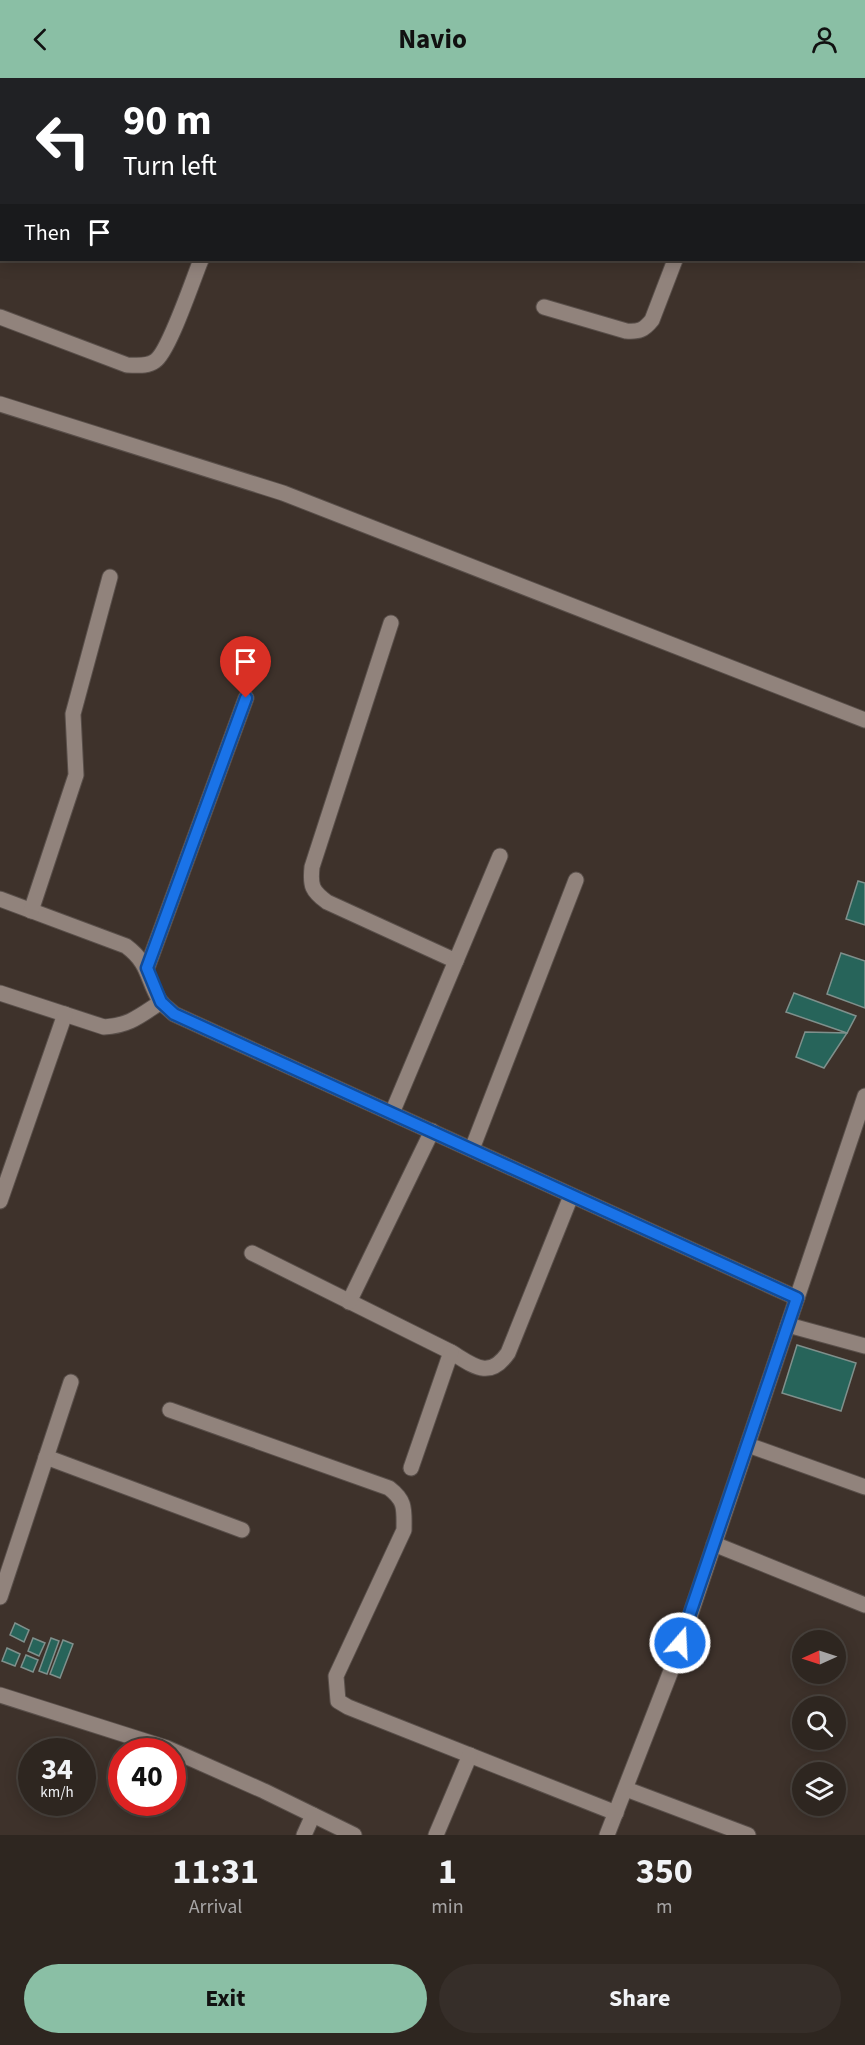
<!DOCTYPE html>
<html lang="en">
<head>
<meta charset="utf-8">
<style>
  :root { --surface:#2e2620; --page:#362e29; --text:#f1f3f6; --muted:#a7a5a5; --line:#49433e; --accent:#8abfa5 }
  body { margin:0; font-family:"Source Sans 3",sans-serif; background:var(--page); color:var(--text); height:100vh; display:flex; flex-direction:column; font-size:22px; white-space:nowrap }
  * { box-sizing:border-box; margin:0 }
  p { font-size:20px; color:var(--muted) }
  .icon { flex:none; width:33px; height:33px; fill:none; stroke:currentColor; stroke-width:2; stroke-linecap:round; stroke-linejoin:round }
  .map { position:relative; height:1757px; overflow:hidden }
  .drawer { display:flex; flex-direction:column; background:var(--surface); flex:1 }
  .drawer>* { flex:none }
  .banner { position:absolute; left:0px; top:0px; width:866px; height:183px; box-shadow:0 3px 15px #0003,0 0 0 2px var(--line); background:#202124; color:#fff; overflow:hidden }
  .needle { width:39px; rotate:267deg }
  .buttons { position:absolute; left:792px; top:1552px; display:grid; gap:12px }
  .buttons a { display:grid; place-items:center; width:54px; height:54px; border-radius:50%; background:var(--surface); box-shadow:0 3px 15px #0003,0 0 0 2px var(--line); font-size:30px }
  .speed { position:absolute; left:18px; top:1660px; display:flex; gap:12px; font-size:30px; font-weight:700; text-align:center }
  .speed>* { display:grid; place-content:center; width:78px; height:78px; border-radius:50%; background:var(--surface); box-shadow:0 3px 15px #0003,0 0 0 2px var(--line); line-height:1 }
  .speed small { font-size:15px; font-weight:400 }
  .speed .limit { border:9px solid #d22; background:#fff; color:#111 }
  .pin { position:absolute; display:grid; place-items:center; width:51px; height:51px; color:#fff; margin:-62px -26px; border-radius:50% 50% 50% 0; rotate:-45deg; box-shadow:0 0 6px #0007 }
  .pin .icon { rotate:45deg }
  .me { position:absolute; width:66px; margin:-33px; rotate:19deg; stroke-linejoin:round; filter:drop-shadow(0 0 4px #0008) }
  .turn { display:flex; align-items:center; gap:21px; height:126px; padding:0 24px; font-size:27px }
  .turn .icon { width:78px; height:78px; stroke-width:2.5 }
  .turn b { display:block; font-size:42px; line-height:51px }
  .then { display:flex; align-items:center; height:57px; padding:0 24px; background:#0003; gap:12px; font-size:22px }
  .eta { display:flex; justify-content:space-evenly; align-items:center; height:102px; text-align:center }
  .eta b { font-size:36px; font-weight:700; line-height:42px }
  .primary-button { display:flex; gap:12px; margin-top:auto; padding:12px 24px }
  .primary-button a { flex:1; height:69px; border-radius:36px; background:var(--accent); color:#111; font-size:24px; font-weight:700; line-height:69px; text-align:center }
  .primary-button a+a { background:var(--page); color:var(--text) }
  header { display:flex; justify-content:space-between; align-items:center; height:78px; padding:0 24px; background:var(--accent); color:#111; font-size:27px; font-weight:700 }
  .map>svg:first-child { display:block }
  .building { fill:#27645a; stroke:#7f908c; stroke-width:1.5 }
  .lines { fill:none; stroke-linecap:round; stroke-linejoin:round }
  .minor-casing { stroke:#594f4a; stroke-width:17 }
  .minor { stroke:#91837c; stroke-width:15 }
  .route-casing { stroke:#114b97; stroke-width:15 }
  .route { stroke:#1a73e8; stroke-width:10 }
</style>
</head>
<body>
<header><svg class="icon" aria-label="back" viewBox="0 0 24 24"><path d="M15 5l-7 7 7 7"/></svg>Navio<svg class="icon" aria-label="person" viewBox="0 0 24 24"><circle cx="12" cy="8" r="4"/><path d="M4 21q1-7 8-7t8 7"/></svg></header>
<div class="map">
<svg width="865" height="1757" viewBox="0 0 865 1757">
  <rect width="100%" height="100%" fill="#3e322b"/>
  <!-- building -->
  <g class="building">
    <path d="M 858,803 L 865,805 L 865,847 L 846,841 Z"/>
    <path d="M 841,875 L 865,883 L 865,930 L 827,916 Z"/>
    <path d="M 794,915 L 856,938 L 847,955 L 786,934 Z"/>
    <path d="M 805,954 L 847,955 L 824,990 L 796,979 Z"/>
    <path d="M 797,1267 L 856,1285 L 841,1333 L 782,1315 Z"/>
    <path d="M 15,1545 L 29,1552 L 24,1564 L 10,1557 Z"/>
    <path d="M 33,1560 L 45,1565 L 39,1578 L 28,1573 Z"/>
    <path d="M 51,1560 L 59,1563 L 47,1596 L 39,1593 Z"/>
    <path d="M 63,1562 L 73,1566 L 60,1600 L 50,1596 Z"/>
    <path d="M 7,1570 L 20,1576 L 15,1588 L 2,1583 Z"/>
    <path d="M 26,1577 L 38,1582 L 33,1594 L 21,1589 Z"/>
  </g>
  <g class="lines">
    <!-- minor casing -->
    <g class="minor-casing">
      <g id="minor">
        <path d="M 112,0 L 116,2"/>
        <path d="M 684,0 L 688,2"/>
        <path d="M 864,83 L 865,84"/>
        <path d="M 0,87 L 2,88"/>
        <path d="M 544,229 L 626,253 C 639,254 644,252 652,242 L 675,182"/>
        <path d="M 0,239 L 127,287 C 136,287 147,289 155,283 C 169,274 193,201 201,182"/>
        <path d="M 0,326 L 283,415 L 865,642"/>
        <path d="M 391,545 L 312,789 C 310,808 312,813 327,824 L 456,883"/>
        <path d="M 0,821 L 126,868 C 150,886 146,900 160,923 C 164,928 170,932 174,936 L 797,1220"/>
        <path d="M 31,833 L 76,697 L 73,636 L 110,499"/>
        <path d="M 147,890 L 246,620"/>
        <path d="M 0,915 L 104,949 C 129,948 141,937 161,924"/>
        <path d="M 392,1035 L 500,778"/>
        <path d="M 472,1071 L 576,802"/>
        <path d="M 0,1123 L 65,936"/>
        <path d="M 252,1175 L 451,1274 C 474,1288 489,1302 508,1275 L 571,1118"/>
        <path d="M 349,1224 L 432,1053"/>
        <path d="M 788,1247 L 865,1268"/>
        <path d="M 170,1332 L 389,1410 C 406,1423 404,1431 404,1452 L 336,1598 L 338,1623 L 348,1629 L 616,1735"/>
        <path d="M 748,1367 L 865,1409"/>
        <path d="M 46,1379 L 242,1452"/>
        <path d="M 411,1390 L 451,1274"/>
        <path d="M 714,1466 L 865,1527"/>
        <path d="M 0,1519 L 71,1304"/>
        <path d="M 0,1617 L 167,1670 L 264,1713 L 354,1757"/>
        <path d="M 626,1711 L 748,1757"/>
        <path d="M 304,1757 L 313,1737"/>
        <path d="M 436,1757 L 470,1677"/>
        <path d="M 607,1757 L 674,1585 L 865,1018"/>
      </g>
    </g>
    <!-- minor -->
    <use href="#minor" class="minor"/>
  </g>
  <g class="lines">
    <!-- route casing -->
    <g class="route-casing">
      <path id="route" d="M 246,620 L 147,890 L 161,924 L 174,936 L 797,1220 L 680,1565"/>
    </g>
    <!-- route -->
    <use href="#route" class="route"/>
  </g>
</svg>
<div class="buttons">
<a><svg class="needle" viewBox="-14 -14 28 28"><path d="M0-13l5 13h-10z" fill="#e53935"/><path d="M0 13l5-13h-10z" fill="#a7a5a5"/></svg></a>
<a><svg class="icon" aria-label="search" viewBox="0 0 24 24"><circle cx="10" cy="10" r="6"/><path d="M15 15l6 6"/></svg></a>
<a><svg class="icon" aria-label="layers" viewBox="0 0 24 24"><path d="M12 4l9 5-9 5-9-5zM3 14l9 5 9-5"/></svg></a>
</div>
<div class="speed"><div>34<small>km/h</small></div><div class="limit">40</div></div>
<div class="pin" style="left:246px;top:620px;background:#d93025"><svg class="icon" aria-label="arrive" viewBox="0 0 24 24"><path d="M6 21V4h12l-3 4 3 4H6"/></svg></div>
<svg class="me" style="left:680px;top:1565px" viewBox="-20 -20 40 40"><circle r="17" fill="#1a73e8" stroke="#fff" stroke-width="3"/><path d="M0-11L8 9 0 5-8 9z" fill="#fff"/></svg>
<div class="banner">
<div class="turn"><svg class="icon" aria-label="left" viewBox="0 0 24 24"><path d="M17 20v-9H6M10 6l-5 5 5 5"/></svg><div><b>90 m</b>Turn left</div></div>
<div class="then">Then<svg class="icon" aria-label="arrive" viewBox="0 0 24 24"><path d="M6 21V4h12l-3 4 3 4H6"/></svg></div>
</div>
</div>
<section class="drawer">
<div class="eta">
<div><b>11:31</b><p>Arrival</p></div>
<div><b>1</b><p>min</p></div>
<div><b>350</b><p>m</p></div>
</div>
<div class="primary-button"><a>Exit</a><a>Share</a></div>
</section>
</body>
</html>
